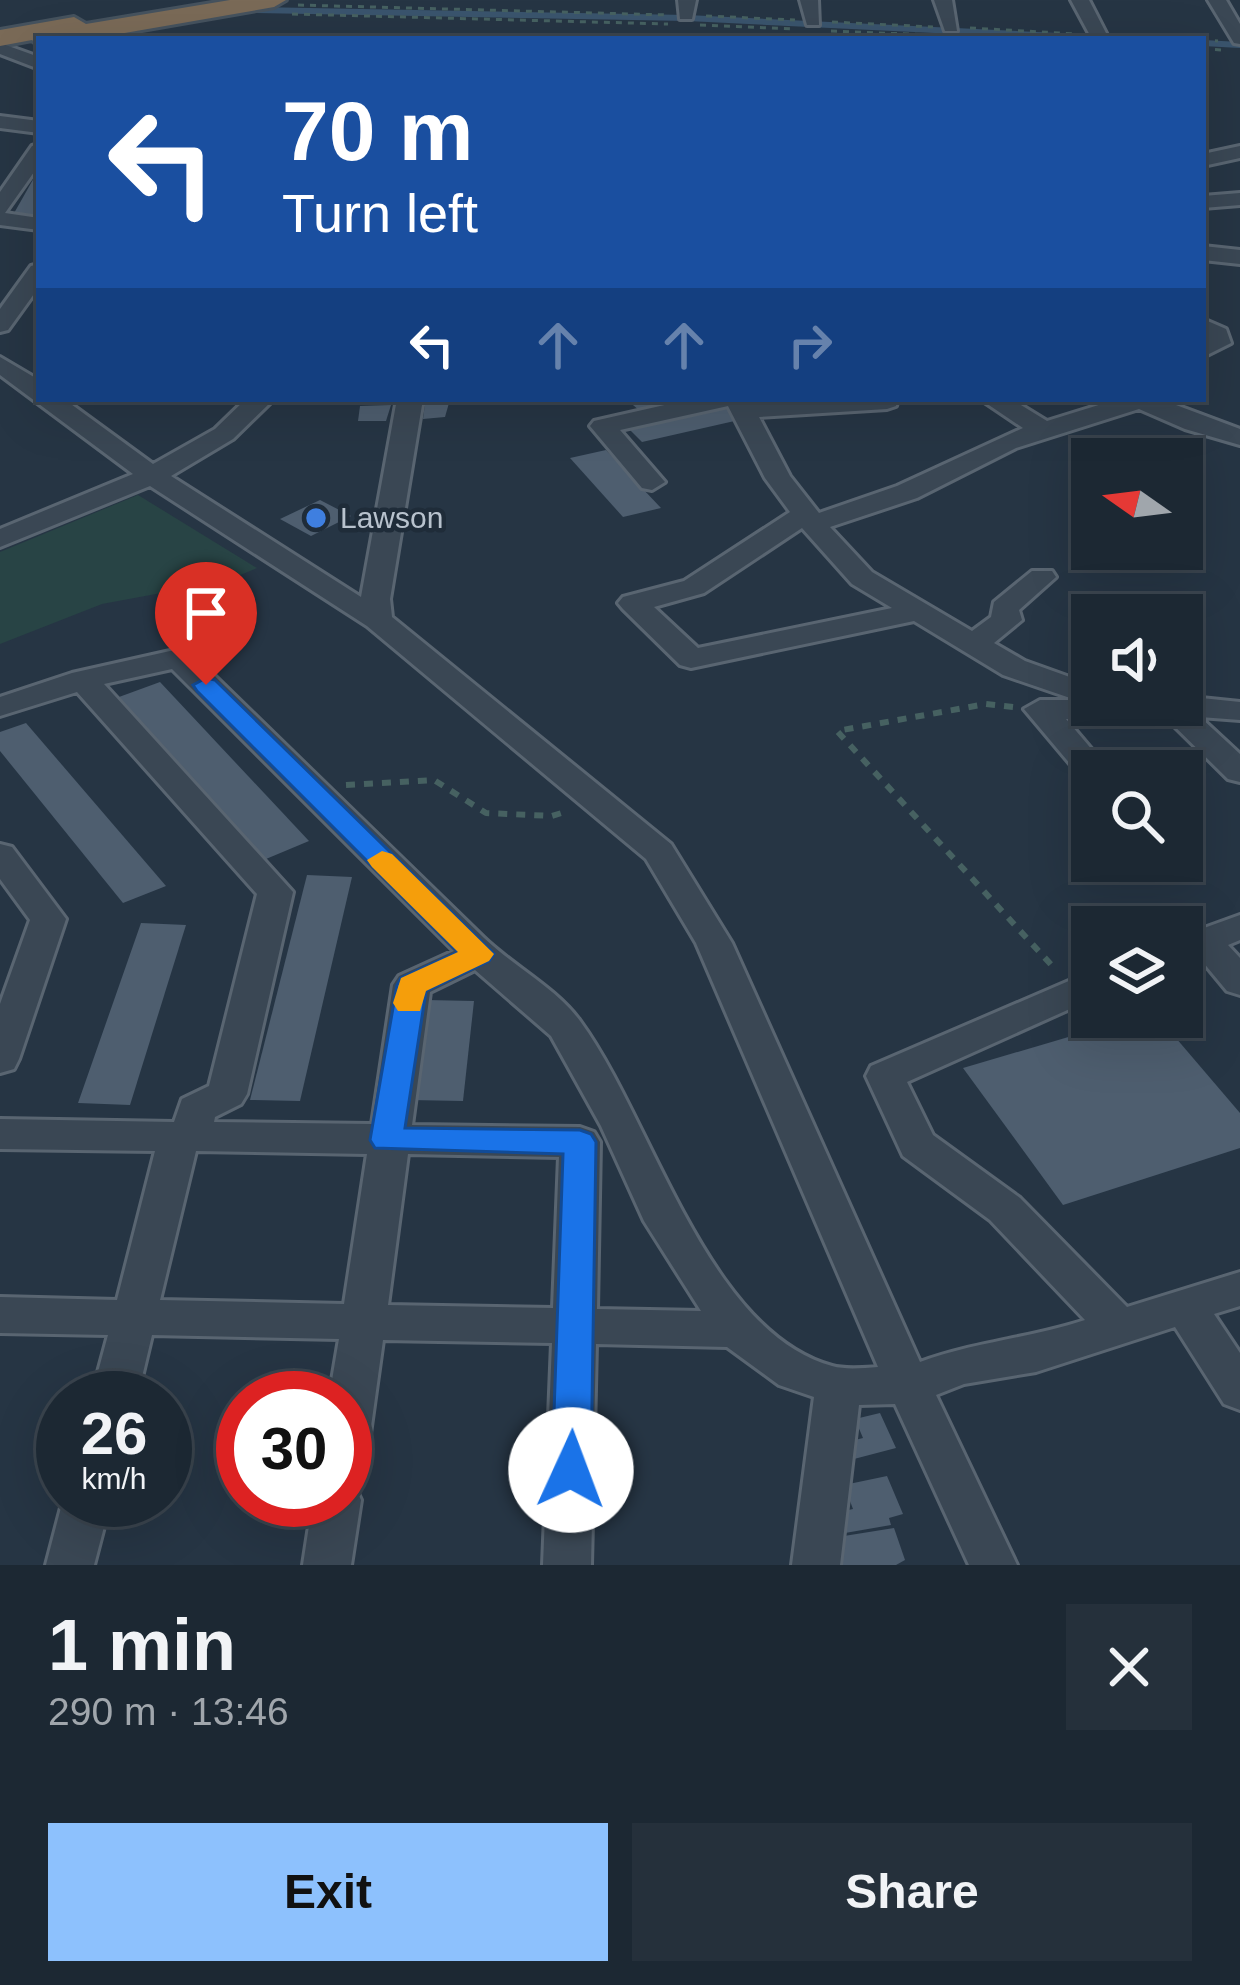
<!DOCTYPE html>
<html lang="en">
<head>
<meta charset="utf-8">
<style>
  :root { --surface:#1c2833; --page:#25303b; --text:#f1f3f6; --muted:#a0a6ac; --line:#3a444e; --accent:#8dc1fd }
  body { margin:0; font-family:Helvetica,sans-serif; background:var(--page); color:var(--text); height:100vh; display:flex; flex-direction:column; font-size:45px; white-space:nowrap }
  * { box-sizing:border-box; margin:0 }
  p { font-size:39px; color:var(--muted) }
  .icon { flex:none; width:66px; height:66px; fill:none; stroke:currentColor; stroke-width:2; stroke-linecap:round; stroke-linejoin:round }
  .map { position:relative; height:1565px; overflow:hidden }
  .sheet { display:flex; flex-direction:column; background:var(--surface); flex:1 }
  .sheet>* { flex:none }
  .hud { position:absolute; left:36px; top:36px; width:1170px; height:366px; border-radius:0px; box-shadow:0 12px 48px #0002,0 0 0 3px var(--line); background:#1a4fa0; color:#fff; overflow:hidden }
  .needle { width:78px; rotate:284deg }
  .controls { position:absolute; left:1071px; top:438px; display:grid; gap:24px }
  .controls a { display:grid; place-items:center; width:132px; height:132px; border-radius:0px; background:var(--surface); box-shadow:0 12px 48px #0002,0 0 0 3px var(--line); font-size:60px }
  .speed { position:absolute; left:36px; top:1371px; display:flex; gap:24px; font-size:60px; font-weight:700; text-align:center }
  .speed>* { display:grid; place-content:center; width:156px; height:156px; border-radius:50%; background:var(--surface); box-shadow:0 12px 48px #0002,0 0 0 3px var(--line); line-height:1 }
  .speed small { font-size:30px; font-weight:400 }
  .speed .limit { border:18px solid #d22; background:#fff; color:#111 }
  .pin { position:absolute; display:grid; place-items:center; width:102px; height:102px; color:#fff; margin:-123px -51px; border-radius:50% 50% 50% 0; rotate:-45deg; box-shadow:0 0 12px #0007 }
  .pin .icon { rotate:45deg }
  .me { position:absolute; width:132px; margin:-66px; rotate:2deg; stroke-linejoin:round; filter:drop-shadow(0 0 9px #0008) }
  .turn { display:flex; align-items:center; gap:42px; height:252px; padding:0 48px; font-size:54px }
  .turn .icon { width:156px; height:156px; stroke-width:2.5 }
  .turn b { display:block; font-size:84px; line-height:102px }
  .lanes { display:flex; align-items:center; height:114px; padding:0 48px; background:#0003; justify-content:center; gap:60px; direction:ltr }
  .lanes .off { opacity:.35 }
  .round { display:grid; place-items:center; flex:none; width:126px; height:126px; border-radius:0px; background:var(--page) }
  .headline { display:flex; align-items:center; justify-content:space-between; height:204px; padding:0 48px }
  h1 { font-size:72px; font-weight:700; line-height:90px }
  .action { display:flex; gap:24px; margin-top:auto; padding:24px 48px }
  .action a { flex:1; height:138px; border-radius:0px; background:var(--accent); color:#111; font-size:48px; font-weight:700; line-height:138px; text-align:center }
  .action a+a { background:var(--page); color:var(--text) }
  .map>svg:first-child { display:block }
  .green { fill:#284445 }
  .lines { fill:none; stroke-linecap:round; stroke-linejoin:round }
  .stream { stroke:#3a546d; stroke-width:6 }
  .building { fill:#4e5e6f }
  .minor-casing { stroke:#596571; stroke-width:6 }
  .highway-casing { stroke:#45525e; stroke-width:6 }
  .path-far1 { stroke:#466161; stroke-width:3; stroke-dasharray:6 6; stroke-linecap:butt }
  .path { stroke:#466161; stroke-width:6; stroke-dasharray:9 9; stroke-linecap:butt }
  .minor { fill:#3a4754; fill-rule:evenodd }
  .highway { fill:#7a6a57; fill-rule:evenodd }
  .route { fill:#1a73e8; stroke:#114b97; stroke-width:3 }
  .slow { fill:#f59e0b }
  .shop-dot { fill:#3f7fe0; stroke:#1f2c39; stroke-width:4.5 }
  .labels { text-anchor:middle; stroke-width:9; stroke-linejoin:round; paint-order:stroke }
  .poi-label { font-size:30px; fill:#b8c2cd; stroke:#1f2c39; text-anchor:start }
</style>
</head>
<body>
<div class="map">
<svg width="1240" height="1565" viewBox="0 0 1240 1565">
  <rect width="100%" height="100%" fill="#263544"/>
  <!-- green -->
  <path class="green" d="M 138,495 L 257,568 L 226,581 L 102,604 L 0,644 L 0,552 Z"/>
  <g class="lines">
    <!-- stream -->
    <g class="stream">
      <path d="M 256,10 L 687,18 L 1119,39"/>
      <path d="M 1203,43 L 1240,45"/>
    </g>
  </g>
  <!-- building -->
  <g class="building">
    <path d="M 39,169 L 37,215 L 13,215 Z"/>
    <path d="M 626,399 L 686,399 L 686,401 L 640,411 Z"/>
    <path d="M 449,403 L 445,417 L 423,419 L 425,404 Z"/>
    <path d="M 391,405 L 386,421 L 358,421 L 360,406 Z"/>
    <path d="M 727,408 L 739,420 L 642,442 L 629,429 Z"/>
    <path d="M 606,450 L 661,508 L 623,517 L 570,458 Z"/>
    <path d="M 320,500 L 351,516 L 311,536 L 280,519 Z"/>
    <path d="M 160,682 L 309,841 L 266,859 L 119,697 Z"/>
    <path d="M 26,723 L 166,886 L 123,903 L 0,751 L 0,732 Z"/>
    <path d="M 307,875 L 352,877 L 300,1101 L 250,1100 Z"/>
    <path d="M 141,923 L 186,925 L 130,1105 L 78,1103 Z"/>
    <path d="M 426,1000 L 474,1001 L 463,1101 L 410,1100 Z"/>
    <path d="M 1136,1017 L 1158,1017 L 1240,1113 L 1240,1148 L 1063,1205 L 963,1068 Z"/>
    <path d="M 880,1413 L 896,1448 L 854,1459 L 847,1442 L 863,1438 L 855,1419 Z"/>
    <path d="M 887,1476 L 903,1514 L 889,1518 L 891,1525 L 845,1533 L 839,1512 L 853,1509 L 844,1485 Z"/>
    <path d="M 894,1528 L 905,1560 L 896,1565 L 833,1565 L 836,1543 L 844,1536 Z"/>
  </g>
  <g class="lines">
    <!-- minor casing -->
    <g class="minor-casing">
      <g id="minor">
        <path d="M 678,0 L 696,0 L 692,19 L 680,19 Z"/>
        <path d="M 800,0 L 818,0 L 819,25 L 807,25 Z"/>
        <path d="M 934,0 L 952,0 L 957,31 L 945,31 Z"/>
        <path d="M 1071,0 L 1089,0 L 1107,35 L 1104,39 L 1092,39 Z"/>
        <path d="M 1208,0 L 1226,0 L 1240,24 L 1240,44 L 1234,43 Z"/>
        <path d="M 0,43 L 39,57 L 39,69 L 0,54 Z"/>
        <path d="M 0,116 L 39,121 L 39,133 L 0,128 Z"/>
        <path d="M 39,144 L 39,165 L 5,213 L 39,218 L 39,230 L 0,225 L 0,192 L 32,146 Z"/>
        <path d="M 1240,146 L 1240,158 L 1203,166 L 1203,154 Z"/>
        <path d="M 1240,193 L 1240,205 L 1203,208 L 1203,196 Z"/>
        <path d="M 1203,246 L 1240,250 L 1240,264 L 1203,260 Z"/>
        <path d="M 39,264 L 39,287 L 8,330 L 0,332 L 0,309 L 31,266 Z"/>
        <path d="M 1203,319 L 1226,329 L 1231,343 L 1203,357 L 1207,340 Z"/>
        <path d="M 0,357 L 39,380 L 39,399 L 64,399 L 153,464 L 215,429 L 246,399 L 274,399 L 233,439 L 171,476 L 361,597 L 397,399 L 423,399 L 390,599 L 392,617 L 671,844 L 732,943 L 920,1362 C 974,1342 1031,1338 1085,1320 L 990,1220 L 903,1156 L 866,1076 L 871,1066 L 1092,971 L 1092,999 L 907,1082 L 933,1135 L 1020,1198 L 1127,1307 L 1240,1272 L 1240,1306 L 1214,1314 L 1240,1353 L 1240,1410 L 1224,1404 L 1175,1327 L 1036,1372 L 964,1384 L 936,1395 L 1017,1565 L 969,1565 L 895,1404 L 859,1405 L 840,1565 L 792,1565 L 814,1397 L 779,1385 L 727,1347 L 596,1344 L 591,1565 L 543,1565 L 552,1343 L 383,1340 L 368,1448 L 361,1462 L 345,1468 L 345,1398 L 329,1398 L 339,1339 L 152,1335 L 137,1398 L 91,1398 L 108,1335 L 0,1333 L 0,1297 L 117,1300 L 155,1151 L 0,1149 L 0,1119 L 174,1122 L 182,1099 L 209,1086 L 257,894 L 77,692 L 0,716 L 0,697 L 72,673 L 179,649 L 190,652 C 288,747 386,842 484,938 C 513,966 556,988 580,1021 C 652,1119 706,1331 832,1366 C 846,1370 863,1368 878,1367 L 696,943 L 646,859 L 367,626 L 150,486 L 0,547 L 0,529 L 133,474 L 0,375 ZM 172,669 L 454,951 L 399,976 L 393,985 L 372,1124 L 214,1122 L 215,1117 L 241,1104 L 247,1094 L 293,892 L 104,684 ZM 475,970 L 551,1036 L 601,1126 L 644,1221 L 701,1311 L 597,1309 L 600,1142 L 594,1132 L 580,1127 L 412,1125 L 430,992 ZM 196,1151 L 367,1154 L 344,1304 L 160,1300 ZM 408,1154 L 559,1157 L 553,1308 L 388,1305 Z"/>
        <path d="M 691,399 L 898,399 L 896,406 L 887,409 L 759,417 L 790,476 L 819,513 L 897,486 L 1023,428 L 980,399 L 1011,399 L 1047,421 L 1118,399 L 1160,399 L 1240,429 L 1240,445 L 1185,429 L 1139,409 L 1016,448 L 917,498 L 830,527 L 872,572 L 972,631 L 991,617 L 994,602 L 1032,571 L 1052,571 L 1056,577 L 1019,610 L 1022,620 L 994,643 L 1025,661 L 1092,685 L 1092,705 L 1182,705 L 1182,696 L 1240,702 L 1240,720 L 1200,717 L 1240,754 L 1240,782 L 1228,779 L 1154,706 C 1132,726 1094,719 1066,719 L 1110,771 L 1092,771 L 1092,780 L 1082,778 L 1024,709 L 1040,700 L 1076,700 L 1003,675 L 914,621 L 691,668 L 680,665 L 623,609 L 618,603 L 623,597 L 684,581 L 790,512 L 765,478 L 728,406 L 620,430 L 665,482 L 652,490 L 642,488 L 590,426 L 594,421 ZM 802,528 L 852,584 L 892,608 L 698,648 L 654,607 L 704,593 Z"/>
        <path d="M 0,844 L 12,847 L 66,919 L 19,1059 L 14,1069 L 0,1073 L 0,1004 L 30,920 L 0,879 Z"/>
        <path d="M 1240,915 L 1240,940 L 1228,945 L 1240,958 L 1240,995 L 1227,991 L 1198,956 L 1182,961 L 1182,936 Z"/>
        <path d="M 345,1482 L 354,1485 L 361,1500 L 351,1565 L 303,1565 L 313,1500 L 345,1500 Z"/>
        <path d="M 63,1500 L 111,1500 L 94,1565 L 46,1565 Z"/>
      </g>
    </g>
    <!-- highway casing -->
    <g class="highway-casing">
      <path id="highway" d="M 230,0 L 286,0 L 274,7 L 90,39 L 39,39 L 39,46 L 32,40 L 0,46 L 0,30 L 74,17 L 86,24 Z"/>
    </g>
    <!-- path-far1 -->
    <g class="path-far1">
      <path d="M 298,5 L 669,15"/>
      <path d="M 292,14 L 668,24"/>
      <path d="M 706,16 L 795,20"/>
      <path d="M 832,22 L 933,27"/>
      <path d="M 700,25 L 794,29"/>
      <path d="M 970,28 L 1077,34"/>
      <path d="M 831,31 L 932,35"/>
      <path d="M 1114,36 L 1176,39"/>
      <path d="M 969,37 L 1005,39"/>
      <path d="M 1203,40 L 1218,41"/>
      <path d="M 1203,49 L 1223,50"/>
    </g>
    <!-- path -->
    <g class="path">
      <path d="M 1013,707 L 986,704 L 837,731 L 1056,970"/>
      <path d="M 346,785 L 434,780 L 486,813 L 552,816 L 568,811"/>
    </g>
    <!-- minor -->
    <use href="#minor" class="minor"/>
    <!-- highway -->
    <use href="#highway" class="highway"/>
  </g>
  <!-- route -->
  <path class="route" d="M 206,678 L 215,680 L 494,954 L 489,961 L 426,991 L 405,1128 L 580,1130 L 591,1134 L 596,1142 L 591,1470 L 585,1482 L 571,1487 L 557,1482 L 552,1470 L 563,1154 L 375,1148 L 370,1140 L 397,985 L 401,978 L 458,952 L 197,691 L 193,685 Z"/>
  <!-- slow -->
  <path class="slow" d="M 382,851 L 392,854 L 494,954 L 489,961 L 426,991 L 420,1011 L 398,1011 L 393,1003 L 401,978 L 458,952 L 372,867 L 367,860 Z"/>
  <!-- markers -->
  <circle class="shop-dot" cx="316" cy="518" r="12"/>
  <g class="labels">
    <!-- poi labels -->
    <g class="poi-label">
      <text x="340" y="528">Lawson</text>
    </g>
  </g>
</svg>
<div class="controls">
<a><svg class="needle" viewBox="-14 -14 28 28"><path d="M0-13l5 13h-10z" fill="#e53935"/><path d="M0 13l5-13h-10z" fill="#a0a6ac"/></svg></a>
<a><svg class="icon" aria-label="sound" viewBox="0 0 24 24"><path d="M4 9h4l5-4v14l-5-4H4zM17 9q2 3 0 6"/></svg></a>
<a><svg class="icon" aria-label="search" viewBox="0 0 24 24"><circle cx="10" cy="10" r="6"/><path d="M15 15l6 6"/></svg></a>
<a><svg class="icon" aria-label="layers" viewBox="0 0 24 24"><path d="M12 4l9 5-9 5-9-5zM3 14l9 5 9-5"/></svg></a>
</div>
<div class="speed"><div>26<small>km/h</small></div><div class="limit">30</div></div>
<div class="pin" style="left:206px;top:685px;background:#d93025"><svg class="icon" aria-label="arrive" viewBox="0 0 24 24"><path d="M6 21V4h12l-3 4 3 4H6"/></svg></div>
<svg class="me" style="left:571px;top:1470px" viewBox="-20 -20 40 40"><circle r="19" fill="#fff"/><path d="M0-13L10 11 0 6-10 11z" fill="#1a73e8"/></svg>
<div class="hud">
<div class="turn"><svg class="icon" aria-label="left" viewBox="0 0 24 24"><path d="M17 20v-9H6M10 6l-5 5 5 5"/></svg><div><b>70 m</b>Turn left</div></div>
<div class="lanes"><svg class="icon" aria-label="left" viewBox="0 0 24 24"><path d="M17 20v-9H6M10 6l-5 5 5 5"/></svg><svg class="icon off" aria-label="ahead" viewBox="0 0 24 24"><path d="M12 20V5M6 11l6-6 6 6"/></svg><svg class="icon off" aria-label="ahead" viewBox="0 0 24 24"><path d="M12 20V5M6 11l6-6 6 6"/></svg><svg class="icon off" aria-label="right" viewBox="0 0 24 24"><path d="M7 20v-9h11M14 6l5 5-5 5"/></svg></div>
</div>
</div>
<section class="sheet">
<div class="headline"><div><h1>1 min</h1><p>290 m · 13:46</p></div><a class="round"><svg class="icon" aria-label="close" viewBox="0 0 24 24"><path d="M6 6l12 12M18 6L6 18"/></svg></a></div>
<div class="action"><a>Exit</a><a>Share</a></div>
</section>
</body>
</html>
